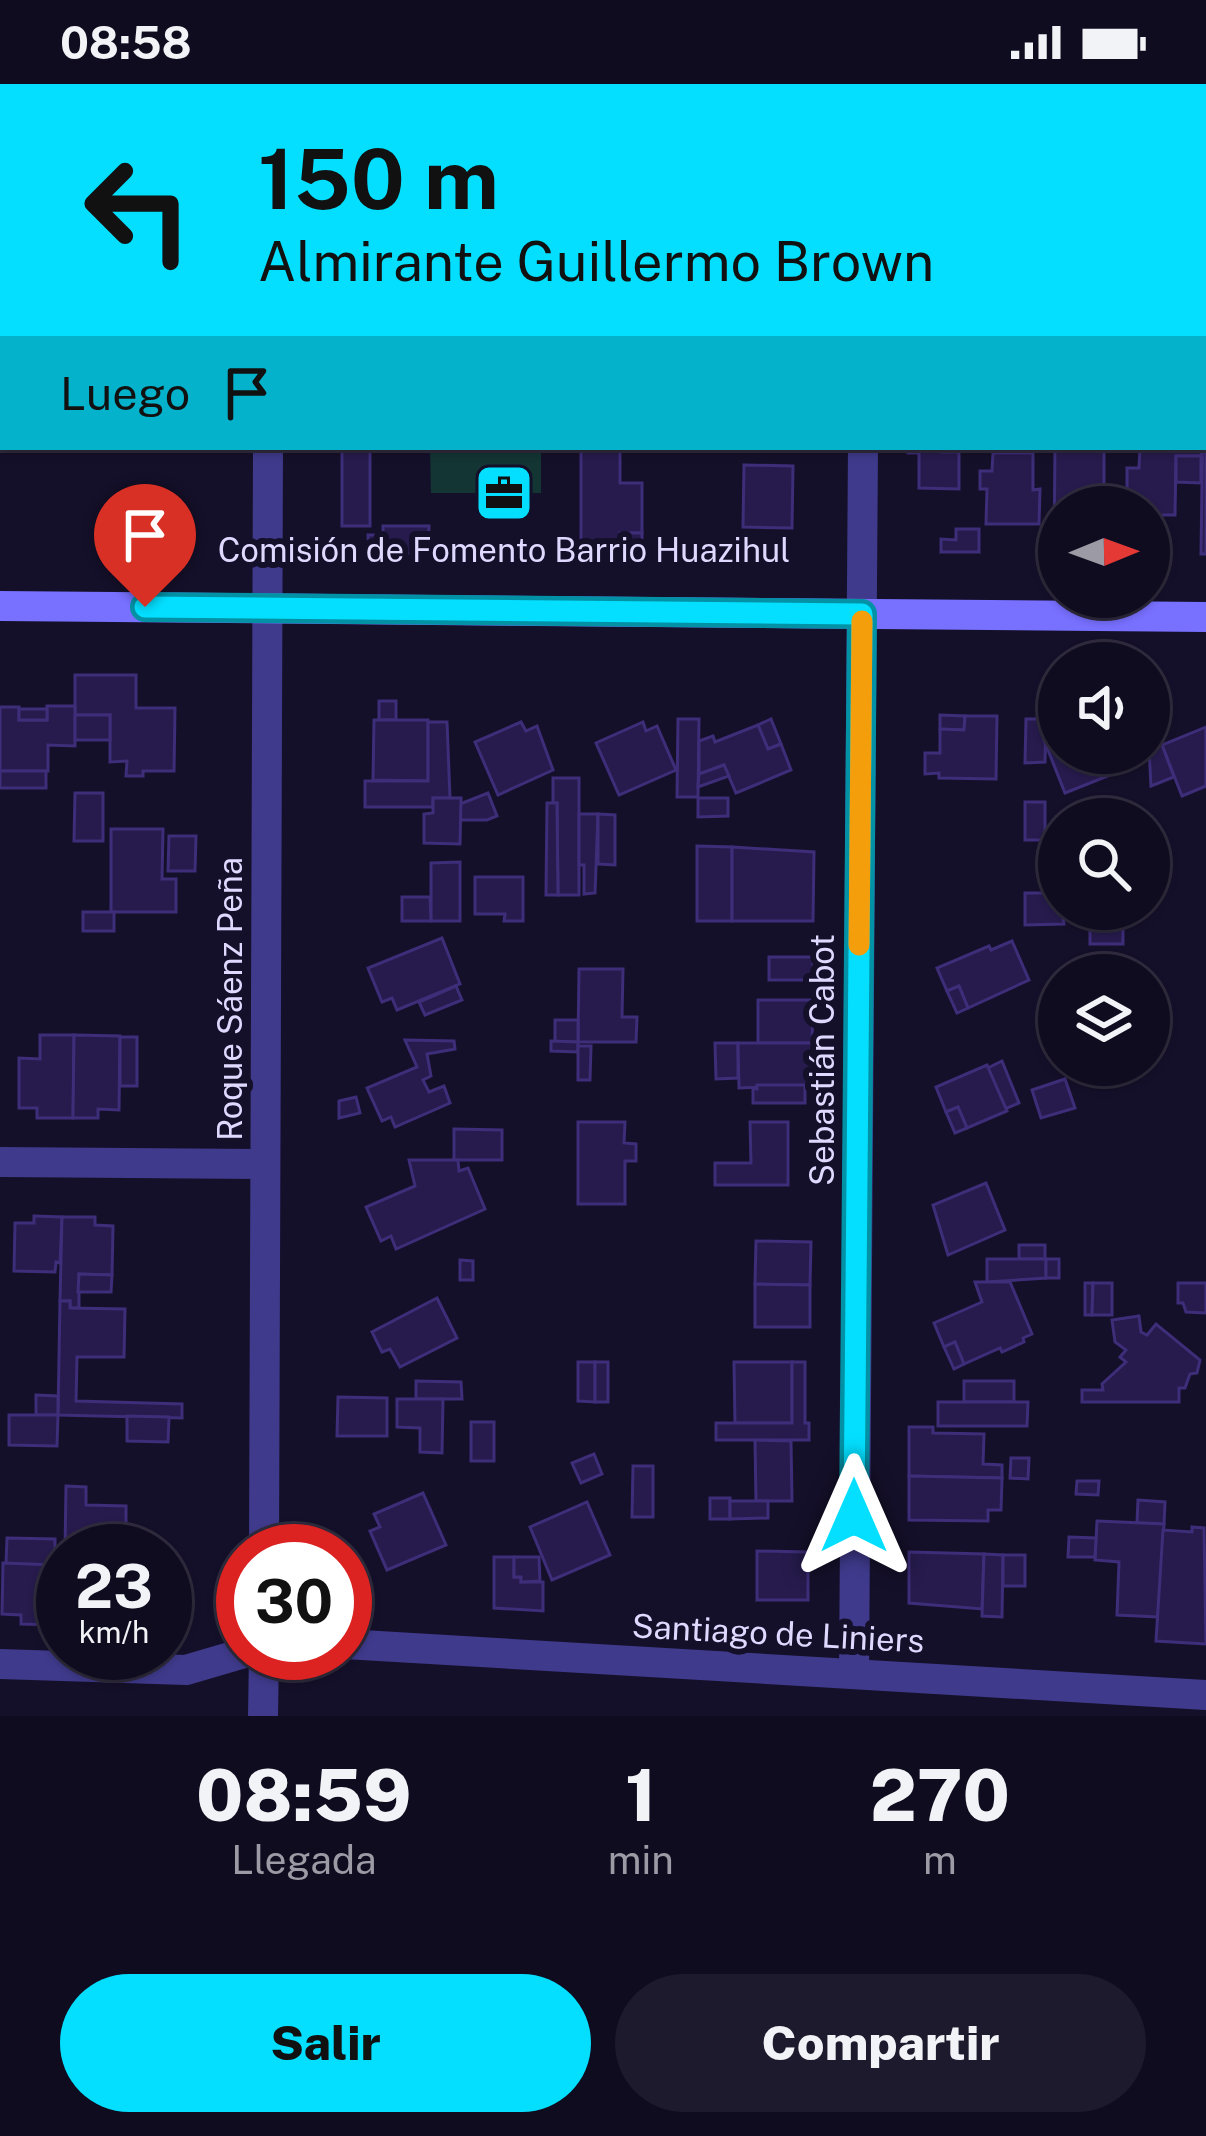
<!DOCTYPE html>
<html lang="es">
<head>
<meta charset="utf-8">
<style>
  :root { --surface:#100c20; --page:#1e1a2d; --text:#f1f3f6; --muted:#9c9ba5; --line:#302c3e; --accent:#05dfff }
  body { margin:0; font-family:"Public Sans",sans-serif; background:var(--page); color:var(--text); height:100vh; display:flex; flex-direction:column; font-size:45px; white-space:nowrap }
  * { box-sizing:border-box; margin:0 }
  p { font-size:39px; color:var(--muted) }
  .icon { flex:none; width:66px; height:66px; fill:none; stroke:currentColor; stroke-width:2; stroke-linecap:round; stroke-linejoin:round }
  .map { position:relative; height:1632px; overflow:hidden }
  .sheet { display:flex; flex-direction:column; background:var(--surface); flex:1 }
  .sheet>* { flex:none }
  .guide { position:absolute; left:0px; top:0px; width:1206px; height:366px; box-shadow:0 3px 9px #0004,0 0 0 3px var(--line); background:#05dfff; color:#111; overflow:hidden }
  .needle { width:78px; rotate:89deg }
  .controls { position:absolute; left:1038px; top:402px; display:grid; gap:24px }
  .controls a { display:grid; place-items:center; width:132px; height:132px; border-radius:50%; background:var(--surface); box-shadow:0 3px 9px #0004,0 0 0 3px var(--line); font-size:60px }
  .speed { position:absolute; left:36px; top:1440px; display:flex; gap:24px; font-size:60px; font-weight:700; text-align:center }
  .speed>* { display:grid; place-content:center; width:156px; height:156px; border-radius:50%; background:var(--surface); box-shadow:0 3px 9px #0004,0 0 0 3px var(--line); line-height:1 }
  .speed small { font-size:30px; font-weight:400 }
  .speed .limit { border:18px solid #d22; background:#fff; color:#111 }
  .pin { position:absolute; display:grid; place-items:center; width:102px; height:102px; color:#fff; margin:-123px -51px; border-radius:50% 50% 50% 0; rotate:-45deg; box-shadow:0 0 12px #0007 }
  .pin .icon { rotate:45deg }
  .me { position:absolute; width:132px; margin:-66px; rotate:0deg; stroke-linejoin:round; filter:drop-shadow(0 0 9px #0008) }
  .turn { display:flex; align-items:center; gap:42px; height:252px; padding:0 60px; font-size:54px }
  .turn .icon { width:156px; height:156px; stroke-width:2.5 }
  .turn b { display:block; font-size:84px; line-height:102px }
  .then { display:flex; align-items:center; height:114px; padding:0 60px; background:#0003; gap:24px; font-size:45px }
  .eta { display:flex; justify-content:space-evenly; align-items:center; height:204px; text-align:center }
  .eta b { font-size:72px; font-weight:800; line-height:84px }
  .primary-button { display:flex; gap:24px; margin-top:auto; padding:24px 60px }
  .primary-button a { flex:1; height:138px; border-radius:72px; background:var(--accent); color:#111; font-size:48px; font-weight:800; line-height:138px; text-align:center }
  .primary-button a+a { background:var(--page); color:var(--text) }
  .status { display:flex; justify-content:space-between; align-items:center; height:84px; padding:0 60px; background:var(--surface); direction:ltr }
  .status svg { height:33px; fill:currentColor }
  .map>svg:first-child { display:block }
  .green { fill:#133534 }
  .building { fill:#261b4c; stroke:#3e2d79; stroke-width:3 }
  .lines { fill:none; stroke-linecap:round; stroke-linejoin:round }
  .street { stroke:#3f3a8b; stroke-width:30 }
  .secondary { stroke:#7870ff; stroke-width:30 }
  .route-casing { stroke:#0391a6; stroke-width:30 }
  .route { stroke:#05dfff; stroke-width:21 }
  .slow { stroke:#f59e0b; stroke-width:21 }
  .labels { text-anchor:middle; stroke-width:12; stroke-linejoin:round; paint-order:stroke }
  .poi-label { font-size:33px; fill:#dfd9ff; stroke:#15102a }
  .street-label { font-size:33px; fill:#dfd9ff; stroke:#15102a }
</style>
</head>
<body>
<div class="status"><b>08:58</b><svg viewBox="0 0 49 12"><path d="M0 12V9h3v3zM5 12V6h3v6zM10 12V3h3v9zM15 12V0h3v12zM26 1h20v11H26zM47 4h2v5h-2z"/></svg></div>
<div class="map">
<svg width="1206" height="1632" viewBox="0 0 1206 1632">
  <rect width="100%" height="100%" fill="#15102a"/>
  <!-- green -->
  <path class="green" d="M 430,363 L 541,363 L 541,409 L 431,409 Z"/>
  <!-- building -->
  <g class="building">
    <path d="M 1203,331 L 1206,331 L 1206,470 L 1201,470 Z"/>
    <path d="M 342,363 L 394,363 L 370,365 L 370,442 L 342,442 Z"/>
    <path d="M 581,363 L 620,363 L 620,399 L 642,399 L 642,449 L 620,449 L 620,470 L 581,470 Z"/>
    <path d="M 908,363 L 942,363 L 942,368 L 959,368 L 959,405 L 919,404 L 919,369 L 908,369 Z"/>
    <path d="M 1055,363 L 1104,363 L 1104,423 L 1059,423 L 1059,469 L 1054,469 Z"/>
    <path d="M 1140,363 L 1202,363 L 1201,372 L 1176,372 L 1175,431 L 1149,431 L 1149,423 L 1127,423 L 1127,384 L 1139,384 Z"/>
    <path d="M 993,369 L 1033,369 L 1033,406 L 1040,405 L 1039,440 L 986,440 L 987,405 L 980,405 L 980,387 L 992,387 Z"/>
    <path d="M 1176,372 L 1201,372 L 1201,399 L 1176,398 Z"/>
    <path d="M 744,381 L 793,382 L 792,444 L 743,443 Z"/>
    <path d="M 1043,441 L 1054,441 L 1054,469 L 1043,468 Z"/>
    <path d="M 383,442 L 429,442 L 428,469 L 369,469 L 368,451 L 383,451 Z"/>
    <path d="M 956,445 L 979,445 L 979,468 L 941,468 L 941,455 L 956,456 Z"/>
    <rect x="620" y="449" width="22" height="21"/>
    <path d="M 75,591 L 136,591 L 136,624 L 175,624 L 174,687 L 143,687 L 143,692 L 126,692 L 127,677 L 110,678 L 110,631 L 75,631 Z"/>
    <rect x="379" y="617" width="17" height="19"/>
    <path d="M 47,622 L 75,622 L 75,662 L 48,661 L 48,687 L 0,687 L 0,623 L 19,623 L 19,636 L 47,636 Z"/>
    <rect x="19" y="625" width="28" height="11"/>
    <rect x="75" y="631" width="35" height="25"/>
    <path d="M 940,631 L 965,632 L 964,646 L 940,645 Z"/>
    <path d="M 965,632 L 997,632 L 996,695 L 939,694 L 939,689 L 925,690 L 925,669 L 940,669 L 940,645 L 964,646 Z"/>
    <path d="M 678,635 L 699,635 L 698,713 L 677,713 Z"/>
    <path d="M 771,635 L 781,660 L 768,665 L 758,641 Z"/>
    <path d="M 1026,635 L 1046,635 L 1045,678 L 1025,679 Z"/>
    <path d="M 374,636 L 428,636 L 428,697 L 373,696 Z"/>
    <path d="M 428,638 L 447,638 L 450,714 L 433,714 L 433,723 L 365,723 L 365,697 L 428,697 Z"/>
    <path d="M 521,638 L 526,647 L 537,642 L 553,686 L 498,711 L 475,658 Z"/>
    <path d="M 643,638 L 646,647 L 657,642 L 676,686 L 619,711 L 596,659 Z"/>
    <path d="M 758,641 L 768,665 L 781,660 L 791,686 L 736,709 L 724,681 L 699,690 L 699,657 L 713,652 L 715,658 Z"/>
    <path d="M 1206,643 L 1206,702 L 1182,712 L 1162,661 Z"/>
    <path d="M 1059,650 L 1059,669 L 1117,669 L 1123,686 L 1065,709 L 1044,656 Z"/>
    <path d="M 1162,661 L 1174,693 L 1151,702 L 1149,665 Z"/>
    <path d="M 724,681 L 729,692 L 698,703 L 699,690 Z"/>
    <rect x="0" y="687" width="46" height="17"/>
    <path d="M 553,694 L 579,694 L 579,811 L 558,811 L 557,719 L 553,719 Z"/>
    <path d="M 75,709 L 103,709 L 103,757 L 74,757 Z"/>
    <path d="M 488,709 L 497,732 L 487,736 L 460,736 L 460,720 Z"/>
    <path d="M 433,714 L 461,714 L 460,760 L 424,759 L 424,730 L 433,729 Z"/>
    <path d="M 698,714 L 728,714 L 728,732 L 698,733 Z"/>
    <rect x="1025" y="718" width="20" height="38"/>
    <path d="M 547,719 L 557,719 L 558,811 L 546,811 Z"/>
    <path d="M 579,730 L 598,730 L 595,809 L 584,810 L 584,781 L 579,781 Z"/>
    <path d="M 598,730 L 615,731 L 615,781 L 598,780 Z"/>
    <path d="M 111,745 L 163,745 L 162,795 L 176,795 L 176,828 L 111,828 Z"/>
    <path d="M 169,752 L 196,752 L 195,787 L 168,787 Z"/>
    <path d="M 697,762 L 732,763 L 732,837 L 697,837 Z"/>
    <path d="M 732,763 L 814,768 L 813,837 L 732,837 Z"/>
    <path d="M 460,778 L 460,837 L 431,837 L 431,779 Z"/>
    <path d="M 475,793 L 523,793 L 523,837 L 504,837 L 505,830 L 475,830 Z"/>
    <path d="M 1025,809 L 1059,809 L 1064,840 L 1025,841 Z"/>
    <path d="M 402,813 L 430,813 L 431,837 L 402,837 Z"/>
    <rect x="83" y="828" width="31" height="19"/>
    <rect x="1090" y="840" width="33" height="20"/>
    <path d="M 442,854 L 460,900 L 397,926 L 392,914 L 382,918 L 368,884 Z"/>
    <path d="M 1012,857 L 1029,896 L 968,924 L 959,902 L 947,907 L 937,884 L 989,862 L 991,866 Z"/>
    <rect x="769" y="873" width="44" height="23"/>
    <path d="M 579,885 L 623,885 L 622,933 L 637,933 L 636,958 L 578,958 Z"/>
    <path d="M 456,902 L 462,916 L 425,931 L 419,918 Z"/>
    <path d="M 959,902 L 968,924 L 957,929 L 947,907 Z"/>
    <path d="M 758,916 L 813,916 L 812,959 L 758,959 Z"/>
    <rect x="555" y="936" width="23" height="22"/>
    <path d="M 40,951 L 74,951 L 73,1034 L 37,1034 L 37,1024 L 19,1024 L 19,974 L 40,975 Z"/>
    <path d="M 74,951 L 120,952 L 119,1026 L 98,1025 L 98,1034 L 73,1034 Z"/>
    <rect x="120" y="953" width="17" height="49"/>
    <path d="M 405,956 L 454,957 L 455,965 L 427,970 L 431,992 L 423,996 L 429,1008 L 444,1002 L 450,1019 L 395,1043 L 391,1033 L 382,1037 L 367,1004 L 417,983 Z"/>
    <path d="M 551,957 L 578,958 L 578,968 L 551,967 Z"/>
    <path d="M 715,959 L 738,959 L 738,994 L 716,995 Z"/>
    <path d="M 738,959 L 812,959 L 812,1001 L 739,1004 Z"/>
    <path d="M 578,962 L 591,962 L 590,996 L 578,996 Z"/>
    <path d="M 1002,977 L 1019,1019 L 1005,1025 L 988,984 Z"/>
    <path d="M 987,981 L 1007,1027 L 967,1044 L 958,1023 L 946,1028 L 936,1003 Z"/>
    <path d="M 1065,995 L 1075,1024 L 1041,1034 L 1032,1006 Z"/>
    <path d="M 757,1001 L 805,1001 L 805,1019 L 753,1019 L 753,1004 L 757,1005 Z"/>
    <path d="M 356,1013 L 360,1029 L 339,1034 L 339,1017 Z"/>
    <path d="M 958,1023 L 967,1044 L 955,1049 L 946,1028 Z"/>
    <path d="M 578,1038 L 625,1038 L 624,1059 L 636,1060 L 636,1077 L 625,1077 L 625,1120 L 578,1120 Z"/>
    <path d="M 750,1038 L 788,1038 L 788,1101 L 715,1101 L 715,1079 L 751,1079 Z"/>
    <path d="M 454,1045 L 502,1046 L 502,1076 L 454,1076 Z"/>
    <path d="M 409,1076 L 458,1076 L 459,1087 L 468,1084 L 485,1125 L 396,1165 L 391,1152 L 381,1157 L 366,1123 L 415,1102 Z"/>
    <path d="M 986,1099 L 1005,1146 L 948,1171 L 933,1121 Z"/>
    <path d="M 34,1132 L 62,1133 L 60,1179 L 56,1178 L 55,1188 L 14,1187 L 15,1139 L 34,1139 Z"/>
    <path d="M 62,1133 L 95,1133 L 95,1141 L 113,1142 L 112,1191 L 79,1190 L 79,1224 L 70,1224 L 70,1217 L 60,1217 Z"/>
    <path d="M 756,1157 L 811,1158 L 810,1201 L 755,1200 Z"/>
    <rect x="1019" y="1161" width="26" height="14"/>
    <path d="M 987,1175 L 1046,1175 L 1046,1194 L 987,1198 Z"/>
    <rect x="1046" y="1175" width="13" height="19"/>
    <path d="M 460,1176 L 473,1177 L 473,1196 L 460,1196 Z"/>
    <path d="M 79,1190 L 112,1191 L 111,1208 L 78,1208 Z"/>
    <path d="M 975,1198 L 1010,1198 L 1032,1250 L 1023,1254 L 1024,1258 L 1002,1268 L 1000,1264 L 964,1280 L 955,1258 L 944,1263 L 934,1239 L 982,1218 Z"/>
    <path d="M 1085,1199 L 1093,1199 L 1092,1231 L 1085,1231 Z"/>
    <path d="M 1093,1199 L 1112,1199 L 1112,1231 L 1092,1231 Z"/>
    <path d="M 1178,1199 L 1206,1199 L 1206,1229 L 1186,1228 L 1183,1219 L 1178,1219 Z"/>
    <path d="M 755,1200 L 810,1201 L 810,1243 L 755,1243 Z"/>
    <path d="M 437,1214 L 457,1254 L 400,1283 L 390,1265 L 382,1268 L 372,1248 Z"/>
    <path d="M 60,1217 L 70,1217 L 70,1224 L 125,1225 L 124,1273 L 77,1273 L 76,1317 L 182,1320 L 182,1334 L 58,1331 Z"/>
    <path d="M 1139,1232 L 1141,1248 L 1147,1251 L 1156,1240 L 1200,1276 L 1197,1289 L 1190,1290 L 1185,1304 L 1179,1304 L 1179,1318 L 1082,1318 L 1082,1306 L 1103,1306 L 1102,1300 L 1126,1278 L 1120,1273 L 1126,1266 L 1115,1258 L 1112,1236 Z"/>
    <path d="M 955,1258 L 964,1280 L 954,1285 L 944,1263 Z"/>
    <path d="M 578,1278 L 595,1278 L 595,1318 L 578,1317 Z"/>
    <rect x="595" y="1278" width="13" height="40"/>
    <path d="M 734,1278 L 792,1278 L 792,1339 L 735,1339 Z"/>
    <path d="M 792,1278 L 805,1278 L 805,1339 L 809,1339 L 809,1356 L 716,1356 L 716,1339 L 792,1339 Z"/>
    <path d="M 416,1297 L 461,1298 L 462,1315 L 416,1315 Z"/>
    <rect x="964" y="1297" width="50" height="21"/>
    <path d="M 36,1311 L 58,1312 L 58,1331 L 36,1331 Z"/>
    <path d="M 338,1313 L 387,1314 L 387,1352 L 337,1352 Z"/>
    <path d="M 397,1315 L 443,1315 L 442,1369 L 420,1368 L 420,1344 L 397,1343 Z"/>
    <path d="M 938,1318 L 1028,1318 L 1027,1342 L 938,1342 Z"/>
    <path d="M 9,1331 L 58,1331 L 57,1362 L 9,1361 Z"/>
    <path d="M 127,1332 L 169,1333 L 168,1358 L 127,1357 Z"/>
    <rect x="471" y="1338" width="23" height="39"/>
    <path d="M 909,1343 L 933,1343 L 933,1349 L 984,1350 L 983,1380 L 1002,1381 L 1002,1394 L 909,1392 Z"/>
    <path d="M 755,1356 L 791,1357 L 792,1417 L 756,1417 Z"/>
    <path d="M 594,1370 L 602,1390 L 581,1399 L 572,1379 Z"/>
    <path d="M 1011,1374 L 1029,1374 L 1028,1395 L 1010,1394 Z"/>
    <path d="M 633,1382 L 653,1382 L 653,1433 L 632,1433 Z"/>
    <path d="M 909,1392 L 1002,1394 L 1001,1426 L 988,1426 L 988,1437 L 909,1436 Z"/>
    <path d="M 1077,1397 L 1099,1397 L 1098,1411 L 1076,1410 Z"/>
    <path d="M 66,1402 L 86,1403 L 86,1421 L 126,1422 L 126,1461 L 104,1461 L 105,1467 L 65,1467 Z"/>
    <path d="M 423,1409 L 446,1461 L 387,1486 L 370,1447 L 380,1443 L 374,1430 Z"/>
    <rect x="710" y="1414" width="20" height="21"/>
    <path d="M 1138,1416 L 1165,1418 L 1164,1440 L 1137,1439 Z"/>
    <path d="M 730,1417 L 768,1417 L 768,1434 L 730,1435 Z"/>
    <path d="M 587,1418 L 610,1471 L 552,1496 L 530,1443 Z"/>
    <path d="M 1097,1437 L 1164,1440 L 1158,1533 L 1117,1531 L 1119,1478 L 1095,1476 Z"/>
    <path d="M 1192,1443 L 1204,1444 L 1206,1560 L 1156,1557 L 1163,1446 L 1192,1448 Z"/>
    <path d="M 1069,1453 L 1096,1454 L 1095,1473 L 1068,1473 Z"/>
    <path d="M 7,1454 L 55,1455 L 55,1481 L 6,1480 Z"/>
    <path d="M 757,1467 L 808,1468 L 808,1516 L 757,1516 Z"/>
    <path d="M 909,1468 L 984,1470 L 982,1525 L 909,1519 Z"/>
    <path d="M 984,1470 L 1003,1471 L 1002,1533 L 982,1532 Z"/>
    <rect x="1003" y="1471" width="22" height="31"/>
    <path d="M 494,1473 L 514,1473 L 514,1493 L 521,1493 L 521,1498 L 543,1498 L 543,1527 L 494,1524 Z"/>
    <path d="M 514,1473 L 539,1473 L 540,1497 L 521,1498 L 521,1493 L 514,1493 Z"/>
    <path d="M 3,1479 L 55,1481 L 54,1541 L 21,1540 L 21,1531 L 2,1530 Z"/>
    <rect x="54" y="1503" width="9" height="38"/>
  </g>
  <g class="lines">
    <!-- street -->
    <g class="street">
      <path d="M 269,3 L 269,0"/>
      <path d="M 865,3 L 865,0"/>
      <path d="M 0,1078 L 265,1080"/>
      <path d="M 264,1467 L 268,363"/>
      <path d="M 345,1560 L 1206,1611"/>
      <path d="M 0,1580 L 186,1586 L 244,1569"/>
      <path d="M 854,1590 L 863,363"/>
      <path d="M 263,1632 L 264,1569"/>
    </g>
    <!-- secondary -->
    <path class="secondary" d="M 0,522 L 1206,533"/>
  </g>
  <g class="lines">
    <!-- route casing -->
    <g class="route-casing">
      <path id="route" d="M 145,523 L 862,530 L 854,1432"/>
    </g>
    <!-- route -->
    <use href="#route" class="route"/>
    <!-- slow -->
    <path class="slow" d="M 859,861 L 862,537"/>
  </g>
  <!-- icons -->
  <defs>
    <g id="office-square" transform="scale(3)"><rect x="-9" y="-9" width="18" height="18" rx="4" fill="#05dfff" stroke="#15102a"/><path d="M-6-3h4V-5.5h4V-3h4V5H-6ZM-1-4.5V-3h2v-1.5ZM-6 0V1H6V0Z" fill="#111"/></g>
  </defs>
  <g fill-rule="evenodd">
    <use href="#office-square" x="504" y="409"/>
  </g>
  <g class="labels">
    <!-- poi labels -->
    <g class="poi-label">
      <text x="504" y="478">Comisión de Fomento Barrio Huazihul</text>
    </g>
    <!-- street labels -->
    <g class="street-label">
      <text transform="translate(230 915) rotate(-90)" y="12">Roque Sáenz Peña</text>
      <text transform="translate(822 976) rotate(-90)" y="12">Sebastián Cabot</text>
      <text transform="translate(778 1549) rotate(3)" y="12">Santiago de Liniers</text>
    </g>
  </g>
</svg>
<div class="controls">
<a><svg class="needle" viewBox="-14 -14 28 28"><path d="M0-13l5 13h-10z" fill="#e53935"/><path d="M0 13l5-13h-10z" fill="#9c9ba5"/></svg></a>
<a><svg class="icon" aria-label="sound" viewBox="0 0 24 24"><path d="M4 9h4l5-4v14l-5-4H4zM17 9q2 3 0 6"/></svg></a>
<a><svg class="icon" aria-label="search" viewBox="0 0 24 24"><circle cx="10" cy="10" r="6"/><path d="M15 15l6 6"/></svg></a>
<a><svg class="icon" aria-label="layers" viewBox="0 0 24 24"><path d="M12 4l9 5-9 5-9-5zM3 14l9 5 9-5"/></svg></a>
</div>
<div class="speed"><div>23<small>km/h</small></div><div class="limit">30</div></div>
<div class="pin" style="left:145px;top:523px;background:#d93025"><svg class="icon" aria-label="arrive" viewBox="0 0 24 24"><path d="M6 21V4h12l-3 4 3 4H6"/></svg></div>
<svg class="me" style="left:854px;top:1432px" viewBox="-20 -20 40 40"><path d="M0-17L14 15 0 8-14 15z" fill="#05dfff" stroke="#fff" stroke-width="4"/></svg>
<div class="guide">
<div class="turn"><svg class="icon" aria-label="left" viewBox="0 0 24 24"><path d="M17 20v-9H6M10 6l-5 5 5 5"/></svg><div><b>150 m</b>Almirante Guillermo Brown</div></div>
<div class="then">Luego<svg class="icon" aria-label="arrive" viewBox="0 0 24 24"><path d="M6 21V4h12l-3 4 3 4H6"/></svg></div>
</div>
</div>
<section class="sheet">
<div class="eta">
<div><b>08:59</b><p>Llegada</p></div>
<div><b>1</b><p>min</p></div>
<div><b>270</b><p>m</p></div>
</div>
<div class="primary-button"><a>Salir</a><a>Compartir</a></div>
</section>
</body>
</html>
